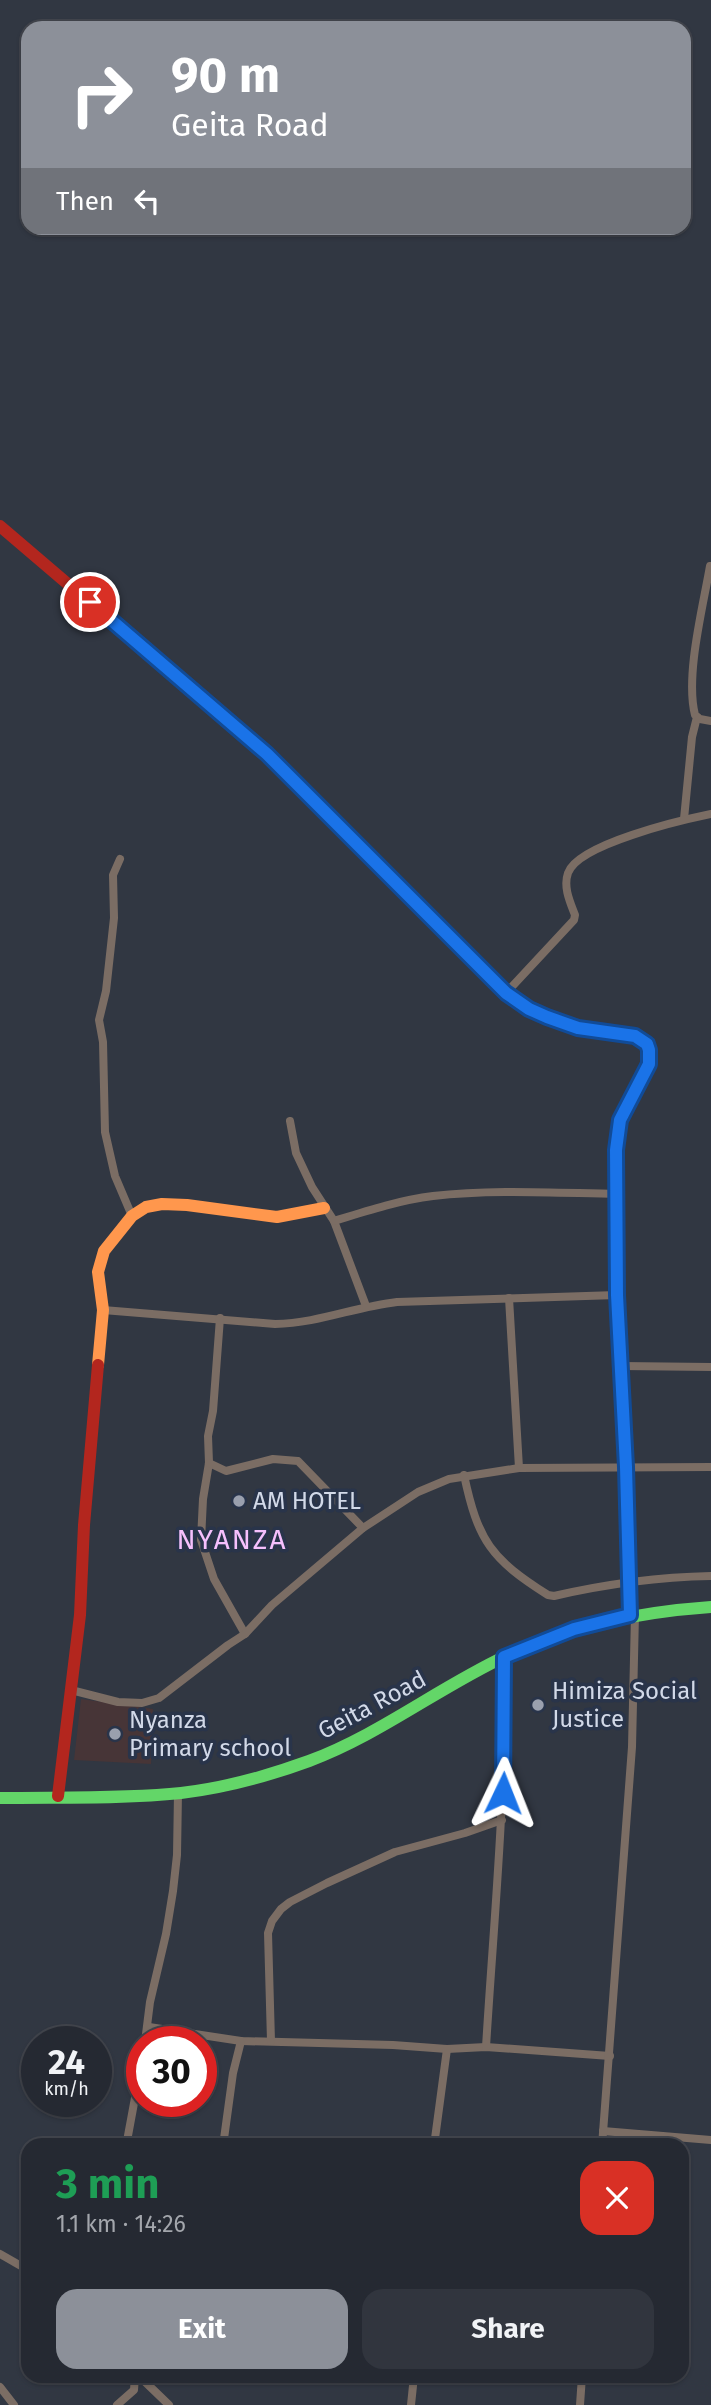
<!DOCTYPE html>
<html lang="en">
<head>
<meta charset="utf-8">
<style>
  :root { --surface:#252932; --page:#31353e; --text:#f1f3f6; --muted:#a3a6ac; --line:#42454d; --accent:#8c9099 }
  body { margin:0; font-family:"Fira Sans",sans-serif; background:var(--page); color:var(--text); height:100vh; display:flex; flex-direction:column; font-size:26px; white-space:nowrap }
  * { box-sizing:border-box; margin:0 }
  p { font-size:23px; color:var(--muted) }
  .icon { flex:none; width:38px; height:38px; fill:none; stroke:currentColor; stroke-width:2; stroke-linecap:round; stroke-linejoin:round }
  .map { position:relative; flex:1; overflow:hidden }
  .panel { position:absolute; left:21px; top:2138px; width:668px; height:245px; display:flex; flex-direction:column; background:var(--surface); border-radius:21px; box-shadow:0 2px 5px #0004,0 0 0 2px var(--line) }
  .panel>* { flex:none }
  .top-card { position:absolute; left:21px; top:21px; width:670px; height:214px; border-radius:21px; box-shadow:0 2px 5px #0004,0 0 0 2px var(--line); background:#8c9099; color:#fff; overflow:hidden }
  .speed { position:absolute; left:21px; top:2026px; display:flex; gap:14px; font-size:35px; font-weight:700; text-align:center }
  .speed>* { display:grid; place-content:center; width:91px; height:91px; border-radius:50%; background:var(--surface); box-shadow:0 2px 5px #0004,0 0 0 2px var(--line); line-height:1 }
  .speed small { font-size:18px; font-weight:400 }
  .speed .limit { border:10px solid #d22; background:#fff; color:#111 }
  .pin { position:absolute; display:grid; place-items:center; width:60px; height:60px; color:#fff; margin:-30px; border:4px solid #fff; border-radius:50%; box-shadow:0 2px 7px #0007 }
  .me { position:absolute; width:77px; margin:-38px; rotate:2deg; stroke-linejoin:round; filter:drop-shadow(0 0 5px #0008) }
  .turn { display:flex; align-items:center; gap:24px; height:147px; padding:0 35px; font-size:32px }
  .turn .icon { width:91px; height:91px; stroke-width:2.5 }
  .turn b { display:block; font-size:49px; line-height:60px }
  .then { display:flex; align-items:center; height:66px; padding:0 35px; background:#0003; gap:14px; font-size:26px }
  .round { display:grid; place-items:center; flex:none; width:74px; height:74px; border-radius:21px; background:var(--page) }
  .head { display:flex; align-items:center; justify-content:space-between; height:119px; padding:0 35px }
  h1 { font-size:42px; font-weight:700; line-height:52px; color:#1e9e55 }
  .button { display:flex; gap:14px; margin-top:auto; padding:14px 35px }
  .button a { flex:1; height:80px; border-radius:21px; background:var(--accent); color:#fff; font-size:28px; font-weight:700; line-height:80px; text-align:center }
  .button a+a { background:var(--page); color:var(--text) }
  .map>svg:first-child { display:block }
  .education { fill:#473537 }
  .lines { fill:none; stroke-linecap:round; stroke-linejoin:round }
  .street { stroke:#7b6d64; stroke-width:8 }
  .fast { stroke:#63d668; stroke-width:12 }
  .slow { stroke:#ff974d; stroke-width:12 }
  .jam { stroke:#b3261e; stroke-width:12 }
  .route-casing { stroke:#114b97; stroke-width:18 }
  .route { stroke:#1a73e8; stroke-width:12 }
  .poi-dot { fill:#9aa0ae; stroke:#29344a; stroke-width:2.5 }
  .labels { text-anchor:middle; stroke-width:7; stroke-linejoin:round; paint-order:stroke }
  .poi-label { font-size:24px; fill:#d2d9e8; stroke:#29344a; text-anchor:start }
  .street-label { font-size:24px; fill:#d2d9e8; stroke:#29344a }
  .quarter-label { font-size:28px; letter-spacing:2px; fill:#f6c0fd; stroke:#29344a }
</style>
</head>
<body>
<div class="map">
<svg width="711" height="2405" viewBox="0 0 711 2405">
  <rect width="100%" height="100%" fill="#313742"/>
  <!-- education -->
  <path class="education" d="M 81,1699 L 153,1709 L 151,1764 L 74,1760 Z"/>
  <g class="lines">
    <!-- street -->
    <g class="street">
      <path d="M 710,566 C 703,607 685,676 695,715 L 700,719 L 711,721"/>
      <path d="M 684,819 L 692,737 L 697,717"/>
      <path d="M 120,859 L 113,875 L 114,918 L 106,991 L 99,1020 L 103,1042 L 105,1132 L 115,1176 L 132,1216"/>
      <path d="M 506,993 L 574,920 L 575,915 C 570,902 563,887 568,873 C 578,844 682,820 711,814"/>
      <path d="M 290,1121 L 296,1153 L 312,1187 L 334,1221 L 366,1306"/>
      <path d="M 334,1221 C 366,1211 400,1200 433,1196 C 493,1189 557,1193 617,1194"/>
      <path d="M 509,1298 L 519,1468"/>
      <path d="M 103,1310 L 275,1324 C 319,1323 354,1307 397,1302 L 617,1295"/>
      <path d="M 220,1318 L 213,1411 L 208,1436 L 209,1463 L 203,1499 L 201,1540 L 214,1579 L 245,1634"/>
      <path d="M 621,1366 L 711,1367"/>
      <path d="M 209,1463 L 226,1471 L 273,1459 L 298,1461 L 363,1528"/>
      <path d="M 464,1475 C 478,1541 491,1559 548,1595 L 554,1596 C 606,1584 657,1577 711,1576"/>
      <path d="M 71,1690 L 118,1702 L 142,1703 L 159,1698 L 228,1645 L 245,1634 L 272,1605 L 363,1528 L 418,1492 L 449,1479 L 519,1468 L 711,1467"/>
      <path d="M 149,2027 L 241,2041 L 393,2045 L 447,2049 L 486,2047 L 610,2056"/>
      <path d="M 271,2041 L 268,1933 L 272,1921 L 281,1909 L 290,1902 L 327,1883 L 395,1852 L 465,1833 L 502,1820"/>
      <path d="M 145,2042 L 150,2002 L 166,1934 L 173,1891 L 177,1855 L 178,1793"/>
      <path d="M 486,2047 C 494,1917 507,1788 504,1657"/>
      <path d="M 603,2131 L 711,2140"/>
      <path d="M 127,2141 L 142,2060"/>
      <path d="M 223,2146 L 233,2073 L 241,2041"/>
      <path d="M 434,2146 L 447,2049"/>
      <path d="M 602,2146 L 632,1747 L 635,1614"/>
      <path d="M 0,2254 L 28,2270"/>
      <path d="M 139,2376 L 169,2405"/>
      <path d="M 0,2387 L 14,2405"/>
      <path d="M 117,2405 L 134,2390 L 135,2376"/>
      <path d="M 411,2405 L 414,2376"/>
      <path d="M 580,2405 L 582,2376"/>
    </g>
    <!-- fast -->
    <g class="fast">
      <path d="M 474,961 C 504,991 532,1016 573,1027 C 599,1033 625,1029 647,1044 L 649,1064 L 620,1120 L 616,1150 L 617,1295 L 620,1351"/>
      <path d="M 0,1798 C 58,1797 123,1799 181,1793 C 224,1788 268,1776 309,1761 C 379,1735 438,1688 506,1656 C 570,1625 640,1612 711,1607"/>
    </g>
    <!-- slow -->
    <g class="slow">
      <path d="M 240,731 L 267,754 L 474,961"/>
      <path d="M 620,1351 L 630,1615"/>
      <path d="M 98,1365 L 103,1310 L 98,1272 L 104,1251 L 132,1216 L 146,1207 L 162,1204 L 187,1205 L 277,1217 L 324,1208"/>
    </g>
    <!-- jam -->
    <g class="jam">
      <path d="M 0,526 L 240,731"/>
      <path d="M 58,1796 L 80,1615 L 84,1525 L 98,1365"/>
    </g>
  </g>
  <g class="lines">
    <!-- route casing -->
    <g class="route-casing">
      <path id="route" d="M 90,602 L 267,754 L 506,993 L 529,1009 L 547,1017 L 578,1028 L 635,1036 L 647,1044 L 649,1050 L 649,1064 L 620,1120 L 616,1150 L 617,1295 L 626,1467 L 630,1615 L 574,1629 L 504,1657 L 503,1793"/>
    </g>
    <!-- route -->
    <use href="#route" class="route"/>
  </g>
  <!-- markers -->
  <g class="poi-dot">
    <circle cx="239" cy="1501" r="7"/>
    <circle cx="538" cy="1705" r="7"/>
    <circle cx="115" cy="1734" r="7"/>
  </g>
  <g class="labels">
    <!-- poi labels -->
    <g class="poi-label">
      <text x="253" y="1509">AM HOTEL</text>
      <text x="552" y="1699">Himiza Social<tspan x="552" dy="28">Justice</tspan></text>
      <text x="129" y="1728">Nyanza<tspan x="129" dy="28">Primary school</tspan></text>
    </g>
    <!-- street labels -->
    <g class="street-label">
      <text transform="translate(372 1705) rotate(-28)" y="8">Geita Road</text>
    </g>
    <!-- quarter labels -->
    <g class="quarter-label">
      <text x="232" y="1549">NYANZA</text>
    </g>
  </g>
</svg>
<div class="speed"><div>24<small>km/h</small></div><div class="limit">30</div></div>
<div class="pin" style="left:90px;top:602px;background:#d93025"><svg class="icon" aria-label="arrive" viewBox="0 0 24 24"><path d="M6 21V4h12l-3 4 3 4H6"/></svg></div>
<svg class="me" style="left:503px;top:1793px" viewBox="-20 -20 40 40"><path d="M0-17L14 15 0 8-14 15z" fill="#1a73e8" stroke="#fff" stroke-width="4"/></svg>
<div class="top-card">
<div class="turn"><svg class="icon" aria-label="right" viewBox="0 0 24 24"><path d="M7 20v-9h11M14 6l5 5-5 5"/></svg><div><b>90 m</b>Geita Road</div></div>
<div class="then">Then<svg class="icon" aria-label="left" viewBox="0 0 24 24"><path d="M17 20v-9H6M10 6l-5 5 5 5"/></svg></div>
</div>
<section class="panel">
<div class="head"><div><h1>3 min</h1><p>1.1 km · 14:26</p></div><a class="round" style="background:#d93025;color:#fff"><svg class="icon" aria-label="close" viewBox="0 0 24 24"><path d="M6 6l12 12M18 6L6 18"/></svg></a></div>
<div class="button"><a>Exit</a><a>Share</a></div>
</section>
</div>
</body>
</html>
